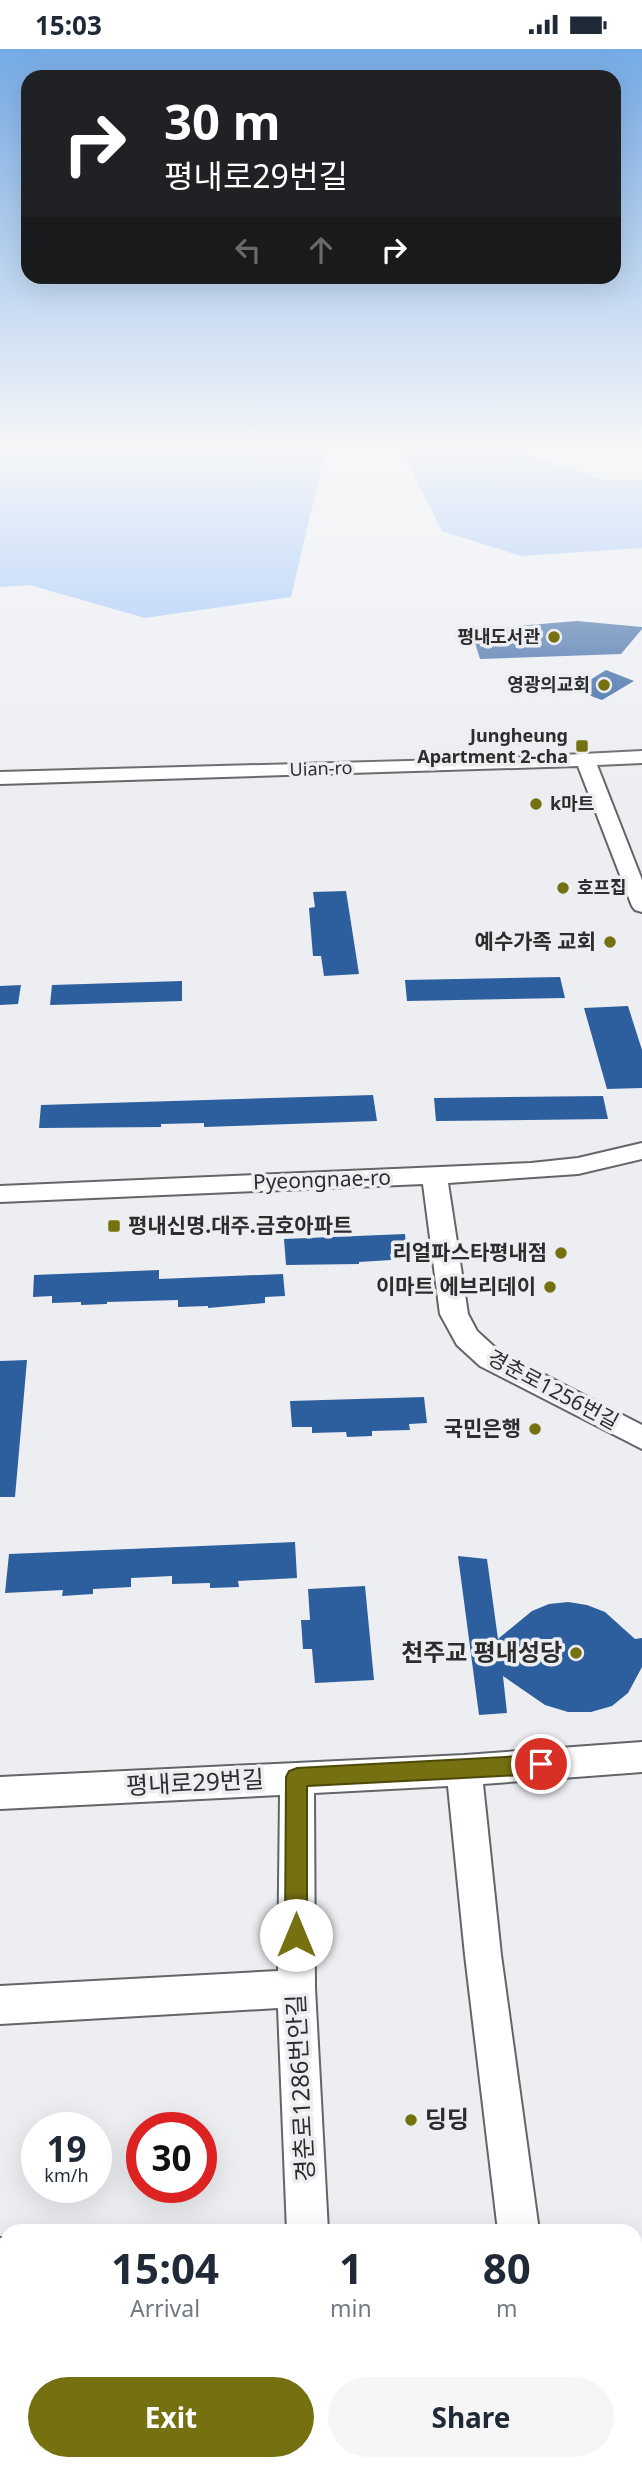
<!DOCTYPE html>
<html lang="en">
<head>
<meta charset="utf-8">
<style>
  :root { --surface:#fff; --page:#f6f6f7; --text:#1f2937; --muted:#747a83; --accent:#757010 }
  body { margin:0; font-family:"Noto Sans","Noto Sans KR",sans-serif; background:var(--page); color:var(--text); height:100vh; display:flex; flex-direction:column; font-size:26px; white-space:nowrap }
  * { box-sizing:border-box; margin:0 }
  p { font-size:23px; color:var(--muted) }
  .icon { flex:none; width:38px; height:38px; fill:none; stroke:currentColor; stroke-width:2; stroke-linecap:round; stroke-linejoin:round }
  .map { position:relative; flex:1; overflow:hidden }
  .sheet { position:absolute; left:0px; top:2175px; width:642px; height:247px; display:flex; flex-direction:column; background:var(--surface); border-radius:21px 21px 0 0; box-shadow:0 7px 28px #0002 }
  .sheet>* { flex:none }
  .guide { position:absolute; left:21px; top:21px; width:600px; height:214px; border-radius:21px; box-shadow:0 7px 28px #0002; background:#202124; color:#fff; overflow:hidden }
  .speed { position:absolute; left:21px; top:2063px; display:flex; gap:14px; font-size:35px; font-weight:700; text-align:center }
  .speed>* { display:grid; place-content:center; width:91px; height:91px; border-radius:50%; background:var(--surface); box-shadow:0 7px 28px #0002; line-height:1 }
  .speed small { font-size:18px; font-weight:400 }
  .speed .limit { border:10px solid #d22; background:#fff; color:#111 }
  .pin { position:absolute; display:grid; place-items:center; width:60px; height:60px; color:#fff; margin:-30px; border:4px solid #fff; border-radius:50%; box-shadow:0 2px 7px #0007 }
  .me { position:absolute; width:77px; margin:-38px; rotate:0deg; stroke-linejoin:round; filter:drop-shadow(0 0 5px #0008) }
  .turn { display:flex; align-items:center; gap:24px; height:147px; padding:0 28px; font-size:32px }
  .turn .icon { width:91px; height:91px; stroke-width:2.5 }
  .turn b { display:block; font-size:49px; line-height:60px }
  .lanes { display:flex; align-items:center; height:66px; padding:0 28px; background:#0003; justify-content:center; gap:35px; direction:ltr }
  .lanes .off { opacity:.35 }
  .eta { display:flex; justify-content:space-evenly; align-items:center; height:119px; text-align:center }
  .eta b { font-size:42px; font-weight:700; line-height:49px }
  .button { display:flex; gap:14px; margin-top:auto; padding:14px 28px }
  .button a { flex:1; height:80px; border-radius:42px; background:var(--accent); color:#fff; font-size:28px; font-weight:700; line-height:80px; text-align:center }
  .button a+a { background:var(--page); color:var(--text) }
  .status { display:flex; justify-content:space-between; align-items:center; height:49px; padding:0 35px; background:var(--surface); direction:ltr }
  .status svg { height:19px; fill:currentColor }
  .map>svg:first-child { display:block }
  .forest { fill:#96c0f9 }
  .building { fill:#2d5e9e }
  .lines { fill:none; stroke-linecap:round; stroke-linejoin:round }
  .minor-casing { stroke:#636569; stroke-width:4 }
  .minor { fill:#fff; fill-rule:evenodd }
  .route { fill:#757010; stroke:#4c490a; stroke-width:2 }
  .poi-dot { fill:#757010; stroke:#eceef2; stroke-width:2.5 }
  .labels { text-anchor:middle; stroke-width:7; stroke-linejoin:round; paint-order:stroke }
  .far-poi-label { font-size:18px; font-weight:bold; fill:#2b2d2e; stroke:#eceef2; text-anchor:end }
  .far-street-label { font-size:18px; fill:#2b2d2e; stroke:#eceef2 }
  .poi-label { font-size:21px; font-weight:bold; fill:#2b2d2e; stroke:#eceef2; text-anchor:end }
  .street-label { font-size:21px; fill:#2b2d2e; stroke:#eceef2 }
  .near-poi-label { font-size:24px; font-weight:bold; fill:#2b2d2e; stroke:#eceef2; text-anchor:end }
  .near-street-label { font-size:24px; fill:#2b2d2e; stroke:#eceef2 }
</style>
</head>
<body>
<div class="status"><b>15:03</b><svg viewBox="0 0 49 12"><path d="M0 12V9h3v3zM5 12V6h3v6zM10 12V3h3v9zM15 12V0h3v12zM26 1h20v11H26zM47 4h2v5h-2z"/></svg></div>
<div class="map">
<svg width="642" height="2421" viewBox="0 0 642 2421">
  <rect width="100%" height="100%" fill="#eceef2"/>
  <!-- forest -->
  <g class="forest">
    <path d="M 0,399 L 326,399 L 291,548 L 145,569 L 30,536 L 0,538 Z"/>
    <path d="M 401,399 L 510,399 L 603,431 L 642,431 L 642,499 L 521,507 L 442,482 Z"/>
  </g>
  <!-- building -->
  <g class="building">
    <path d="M 577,572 L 642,578 L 642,580 L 621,605 L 480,610 L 471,581 Z"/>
    <path d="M 606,621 L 634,632 L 602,651 L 574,641 Z"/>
    <path d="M 346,842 L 359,925 L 324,927 L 321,907 L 313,907 L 309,859 L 315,858 L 313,843 Z"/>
    <path d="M 560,928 L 565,949 L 407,952 L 405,931 Z"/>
    <path d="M 182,932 L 182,952 L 50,956 L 52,936 Z"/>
    <path d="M 21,936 L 18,955 L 0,956 L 0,937 Z"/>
    <path d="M 628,957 L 642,1001 L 642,1039 L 607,1040 L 584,959 Z"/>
    <path d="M 373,1046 L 377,1072 L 204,1078 L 204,1074 L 161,1075 L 161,1078 L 39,1079 L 41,1056 Z"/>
    <path d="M 603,1047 L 608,1070 L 436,1072 L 434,1049 Z"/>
    <path d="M 405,1185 L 407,1205 L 390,1205 L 391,1211 L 359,1213 L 359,1215 L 286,1216 L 284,1190 Z"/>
    <path d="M 159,1221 L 159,1230 L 283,1225 L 285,1247 L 265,1248 L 265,1254 L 208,1259 L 208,1257 L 178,1258 L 178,1251 L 107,1253 L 107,1255 L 81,1256 L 81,1253 L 52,1254 L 52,1247 L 33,1248 L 34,1226 Z"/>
    <path d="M 27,1311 L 15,1448 L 0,1448 L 0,1312 Z"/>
    <path d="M 424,1348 L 427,1374 L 409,1375 L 410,1381 L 372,1382 L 372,1387 L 347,1388 L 346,1383 L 312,1384 L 312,1378 L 292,1378 L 290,1352 Z"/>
    <path d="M 295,1493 L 297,1529 L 238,1532 L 239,1538 L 210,1539 L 210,1534 L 172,1535 L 172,1527 L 131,1529 L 131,1538 L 93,1540 L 93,1545 L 62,1547 L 63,1541 L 5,1544 L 9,1505 Z"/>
    <path d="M 458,1507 L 487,1510 L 498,1590 L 532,1562 L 549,1555 L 568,1553 L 587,1556 L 605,1563 L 635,1590 L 642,1589 L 642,1618 L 628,1644 L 612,1657 L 591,1663 L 568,1663 L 545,1656 L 503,1627 L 507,1664 L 479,1666 Z"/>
    <path d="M 365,1537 L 374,1631 L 315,1634 L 312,1600 L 303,1600 L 301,1571 L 310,1571 L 308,1540 Z"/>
  </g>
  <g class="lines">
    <!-- minor casing -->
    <g class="minor-casing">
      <g id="minor">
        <path d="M 642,702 L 642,714 L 597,716 L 642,831 L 642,863 L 635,861 L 632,857 L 578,717 L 0,735 L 0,723 L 481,710 Z"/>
        <path d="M 642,1094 L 642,1110 L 578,1125 L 448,1134 L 468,1265 L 477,1282 L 500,1303 L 642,1376 L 642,1400 L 480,1317 L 457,1296 L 440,1265 L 423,1135 L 0,1153 L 0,1137 L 531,1114 L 578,1109 Z"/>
        <path d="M 642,1693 L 642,1723 L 483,1735 L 501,1906 L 539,2182 L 498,2182 L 465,1906 L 448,1737 L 314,1744 L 315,1939 L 328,2182 L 287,2182 L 278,1959 L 0,1975 L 0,1937 L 278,1922 L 280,1746 L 0,1760 L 0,1728 L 464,1706 Z"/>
        <rect x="0" y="2189" width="7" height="42"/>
        <rect x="298" y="2415" width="44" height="6"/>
        <path d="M 526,2415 L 570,2415 L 571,2421 L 527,2421 Z"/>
      </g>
    </g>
    <!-- minor -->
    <use href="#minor" class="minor"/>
  </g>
  <!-- sky -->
  <linearGradient id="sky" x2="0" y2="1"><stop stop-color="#75aae5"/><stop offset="0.54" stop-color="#f6f7f9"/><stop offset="1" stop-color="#f6f7f9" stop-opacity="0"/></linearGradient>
  <rect width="642" height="738" fill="url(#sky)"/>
  <!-- route -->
  <path class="route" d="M 541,1706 L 548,1709 L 551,1715 L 548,1722 L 541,1725 L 307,1737 L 307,1886 L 304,1894 L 296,1897 L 288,1894 L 285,1886 L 286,1728 L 289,1722 L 297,1719 Z"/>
  <!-- markers -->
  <g class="poi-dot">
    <circle cx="554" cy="588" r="7"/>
    <circle cx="604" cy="636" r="7"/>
    <rect x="575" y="690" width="14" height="14" rx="3.5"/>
    <circle cx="536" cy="755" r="7"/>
    <circle cx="563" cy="839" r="7"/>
    <circle cx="610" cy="893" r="7"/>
    <rect x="107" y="1170" width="14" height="14" rx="3.5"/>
    <circle cx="561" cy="1204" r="7"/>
    <circle cx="550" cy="1238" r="7"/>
    <circle cx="535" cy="1380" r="7"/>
    <circle cx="576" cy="1604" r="7"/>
    <circle cx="411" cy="2071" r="7"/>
  </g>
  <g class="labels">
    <!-- far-poi labels -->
    <g class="far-poi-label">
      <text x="540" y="594">평내도서관</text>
      <text x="590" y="642">영광의교회</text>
      <text x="568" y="693">Jungheung<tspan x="568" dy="21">Apartment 2-cha</tspan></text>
      <text x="550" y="761" text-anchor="start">k마트</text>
      <text x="577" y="845" text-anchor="start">호프집</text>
    </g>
    <!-- far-street labels -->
    <g class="far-street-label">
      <text transform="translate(321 720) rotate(-2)" y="6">Uian-ro</text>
    </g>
    <!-- poi labels -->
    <g class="poi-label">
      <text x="596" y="900">예수가족 교회</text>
      <text x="128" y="1184" text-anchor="start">평내신명.대주.금호아파트</text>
      <text x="547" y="1211">리얼파스타평내점</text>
      <text x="536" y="1245">이마트 에브리데이</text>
      <text x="521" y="1387">국민은행</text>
    </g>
    <!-- street labels -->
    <g class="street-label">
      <text transform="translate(322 1131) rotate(-2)" y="7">Pyeongnae-ro</text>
      <text transform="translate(553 1341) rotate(28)" y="7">경춘로1256번길</text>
    </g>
    <!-- near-poi labels -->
    <g class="near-poi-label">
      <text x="562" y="1612">천주교 평내성당</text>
      <text x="425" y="2079" text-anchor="start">딩딩</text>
    </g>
    <!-- near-street labels -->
    <g class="near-street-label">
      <text transform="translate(195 1734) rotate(-3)" y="8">평내로29번길</text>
      <text transform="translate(301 2039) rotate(-93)" y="8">경춘로1286번안길</text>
    </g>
  </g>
</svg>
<div class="speed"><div>19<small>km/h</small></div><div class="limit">30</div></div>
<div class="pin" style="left:541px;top:1715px;background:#d93025"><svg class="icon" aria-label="arrive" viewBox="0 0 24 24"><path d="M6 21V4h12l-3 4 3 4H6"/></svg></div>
<svg class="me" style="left:296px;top:1886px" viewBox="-20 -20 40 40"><circle r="19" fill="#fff"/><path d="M0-13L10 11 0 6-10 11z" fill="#757010"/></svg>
<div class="guide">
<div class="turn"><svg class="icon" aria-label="right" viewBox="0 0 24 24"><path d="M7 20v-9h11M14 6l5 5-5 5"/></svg><div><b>30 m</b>평내로29번길</div></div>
<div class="lanes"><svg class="icon off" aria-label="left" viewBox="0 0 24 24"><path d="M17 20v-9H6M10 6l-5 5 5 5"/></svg><svg class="icon off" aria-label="ahead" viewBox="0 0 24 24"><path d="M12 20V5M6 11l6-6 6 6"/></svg><svg class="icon" aria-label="right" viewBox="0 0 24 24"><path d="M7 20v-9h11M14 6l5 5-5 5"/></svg></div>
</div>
<section class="sheet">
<div class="eta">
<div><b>15:04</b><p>Arrival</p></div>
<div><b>1</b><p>min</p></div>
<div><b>80</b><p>m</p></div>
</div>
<div class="button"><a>Exit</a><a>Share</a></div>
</section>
</div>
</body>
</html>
